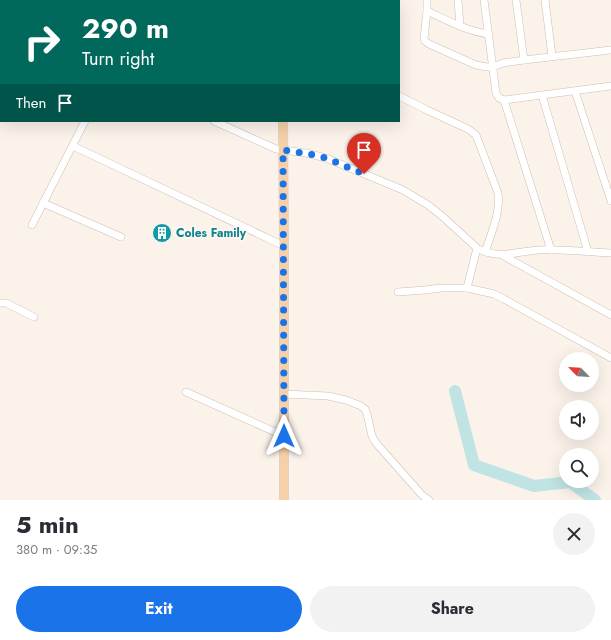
<!DOCTYPE html>
<html lang="en">
<head>
<meta charset="utf-8">
<style>
  :root { --surface:#fff; --page:#f2f2f3; --text:#2b2b33; --muted:#7c7c81; --accent:#1a73e8 }
  body { margin:0; font-family:Jost,sans-serif; background:var(--page); color:var(--text); height:100vh; display:flex; flex-direction:column; font-size:15px; white-space:nowrap }
  * { box-sizing:border-box; margin:0 }
  p { font-size:13px; color:var(--muted) }
  .icon { flex:none; width:22px; height:22px; fill:none; stroke:currentColor; stroke-width:2; stroke-linecap:round; stroke-linejoin:round }
  .map { position:relative; height:500px; overflow:hidden }
  .side { display:flex; flex-direction:column; background:var(--surface); flex:1 }
  .side>* { flex:none }
  .banner { position:absolute; left:0px; top:0px; width:400px; height:122px; box-shadow:0 4px 16px #0002; background:#00695c; color:#fff; overflow:hidden }
  .needle { width:26px; rotate:295deg }
  .fabs { position:absolute; left:559px; top:352px; display:grid; gap:8px }
  .fabs a { display:grid; place-items:center; width:40px; height:40px; border-radius:50%; background:var(--surface); box-shadow:0 4px 16px #0002; font-size:20px }
  .pin { position:absolute; display:grid; place-items:center; width:34px; height:34px; color:#fff; margin:-41px -17px; border-radius:50% 50% 50% 0; rotate:-45deg; box-shadow:0 0 4px #0007 }
  .pin .icon { rotate:45deg }
  .me { position:absolute; width:44px; margin:-22px; rotate:0deg; stroke-linejoin:round; filter:drop-shadow(0 0 3px #0008) }
  .turn { display:flex; align-items:center; gap:14px; height:84px; padding:0 16px; font-size:18px }
  .turn .icon { width:52px; height:52px; stroke-width:2.5 }
  .turn b { display:block; font-size:28px; line-height:34px }
  .then { display:flex; align-items:center; height:38px; padding:0 16px; background:#0003; gap:8px; font-size:15px }
  .round { display:grid; place-items:center; flex:none; width:42px; height:42px; border-radius:21px; background:var(--page) }
  .overview { display:flex; align-items:center; justify-content:space-between; height:68px; padding:0 16px }
  h1 { font-size:24px; font-weight:700; line-height:30px }
  .action { display:flex; gap:8px; margin-top:auto; padding:8px 16px }
  .action a { flex:1; height:46px; border-radius:24px; background:var(--accent); color:#fff; font-size:16px; font-weight:700; line-height:46px; text-align:center }
  .action a+a { background:var(--page); color:var(--text) }
  .map>svg:first-child { display:block }
  .lines { fill:none; stroke-linecap:round; stroke-linejoin:round }
  .river { stroke:#c0e3e4; stroke-width:12 }
  .minor-casing { stroke:#cfbcb3; stroke-width:8 }
  .major-casing { stroke:#d8d0ce; stroke-width:10 }
  .minor { stroke:#fff; stroke-width:7 }
  .major { stroke:#f5d0a8; stroke-width:9 }
  .route { stroke:#1a73e8; stroke-width:7; stroke-dasharray:0 12.6 }
  .labels { text-anchor:middle; stroke-width:3.5; stroke-linejoin:round; paint-order:stroke }
  .culture-label { font-size:12px; font-weight:bold; fill:#0d838f; stroke:#fef7f1; text-anchor:start }
</style>
</head>
<body>
<div class="map">
<svg width="611" height="500" viewBox="0 0 611 500">
  <rect width="100%" height="100%" fill="#fbf3ea"/>
  <g class="lines">
    <!-- river -->
    <path class="river" d="M 455,391 L 474,465 L 534,486 L 570,482 L 595,500"/>
    <!-- minor casing -->
    <g class="minor-casing">
      <g id="minor">
        <path d="M 365,0 L 365,1"/>
        <path d="M 427,0 L 427,11 L 424,38 L 425,41 L 429,44 L 476,65 L 487,67 L 492,67 L 503,63 L 524,60 L 611,50"/>
        <path d="M 458,0 L 460,26"/>
        <path d="M 484,0 L 496,93 L 499,98 L 504,100 L 611,86"/>
        <path d="M 516,0 L 524,60"/>
        <path d="M 545,0 L 552,56"/>
        <path d="M 427,11 C 447,20 466,31 488,34"/>
        <path d="M 0,23 L 1,23"/>
        <path d="M 575,91 L 611,201"/>
        <path d="M 542,95 L 588,252"/>
        <path d="M 399,96 L 427,110 L 468,129 L 476,135 L 498,193 C 501,212 491,234 485,252"/>
        <path d="M 504,100 L 551,250"/>
        <path d="M 214,121 L 276,149 L 306,153 L 326,158 L 403,190 L 428,205 L 442,216 L 477,248 L 467,288 L 494,294 L 504,299 L 611,358"/>
        <path d="M 73,146 L 284,246"/>
        <path d="M 43,203 L 121,237"/>
        <path d="M 32,225 L 85,121"/>
        <path d="M 481,250 C 500,259 520,251 539,250 C 563,249 587,252 611,253"/>
        <path d="M 502,255 L 611,315"/>
        <path d="M 398,292 L 425,290 L 441,288 L 467,288"/>
        <path d="M 0,303 L 6,303 L 34,317"/>
        <path d="M 186,392 L 284,436"/>
        <path d="M 284,394 L 328,396 L 346,400 L 361,406 L 365,409 L 367,414 L 372,436 L 376,443 L 422,495 L 429,500"/>
      </g>
    </g>
    <!-- major casing -->
    <g class="major-casing">
      <g id="major">
        <path d="M 289,1 L 289,0"/>
        <path d="M 283,121 L 284,246 L 284,500"/>
      </g>
    </g>
    <!-- minor -->
    <use href="#minor" class="minor"/>
    <!-- major -->
    <use href="#major" class="major"/>
  </g>
  <g class="lines">
    <!-- route -->
    <path class="route" d="M 284,436 L 283,150 L 315,155 L 326,158 L 364,174"/>
  </g>
  <!-- icons -->
  <defs>
    <g id="building-disc" transform="scale(1)"><circle r="9.5" fill="#0f9aa8" stroke="#fef7f1"/><path d="M-4-6H4V6H1V3H-1V6H-4ZM-2.5-4.3h1.7v1.8h-1.7ZM.8-4.3h1.7v1.8H.8ZM-2.5-1h1.7V.8h-1.7ZM.8-1h1.7V.8H.8Z" fill="#fff"/></g>
  </defs>
  <g fill-rule="evenodd">
    <use href="#building-disc" x="162" y="233"/>
  </g>
  <g class="labels">
    <!-- culture labels -->
    <g class="culture-label">
      <text x="176" y="237">Coles Family</text>
    </g>
  </g>
</svg>
<div class="fabs">
<a><svg class="needle" viewBox="-14 -14 28 28"><path d="M0-13l5 13h-10z" fill="#e53935"/><path d="M0 13l5-13h-10z" fill="#7c7c81"/></svg></a>
<a><svg class="icon" aria-label="sound" viewBox="0 0 24 24"><path d="M4 9h4l5-4v14l-5-4H4zM17 9q2 3 0 6"/></svg></a>
<a><svg class="icon" aria-label="search" viewBox="0 0 24 24"><circle cx="10" cy="10" r="6"/><path d="M15 15l6 6"/></svg></a>
</div>
<div class="pin" style="left:364px;top:174px;background:#d93025"><svg class="icon" aria-label="arrive" viewBox="0 0 24 24"><path d="M6 21V4h12l-3 4 3 4H6"/></svg></div>
<svg class="me" style="left:284px;top:436px" viewBox="-20 -20 40 40"><path d="M0-17L14 15 0 8-14 15z" fill="#1a73e8" stroke="#fff" stroke-width="4"/></svg>
<div class="banner">
<div class="turn"><svg class="icon" aria-label="right" viewBox="0 0 24 24"><path d="M7 20v-9h11M14 6l5 5-5 5"/></svg><div><b>290 m</b>Turn right</div></div>
<div class="then">Then<svg class="icon" aria-label="arrive" viewBox="0 0 24 24"><path d="M6 21V4h12l-3 4 3 4H6"/></svg></div>
</div>
</div>
<section class="side">
<div class="overview"><div><h1>5 min</h1><p>380 m · 09:35</p></div><a class="round"><svg class="icon" aria-label="close" viewBox="0 0 24 24"><path d="M6 6l12 12M18 6L6 18"/></svg></a></div>
<div class="action"><a>Exit</a><a>Share</a></div>
</section>
</body>
</html>
